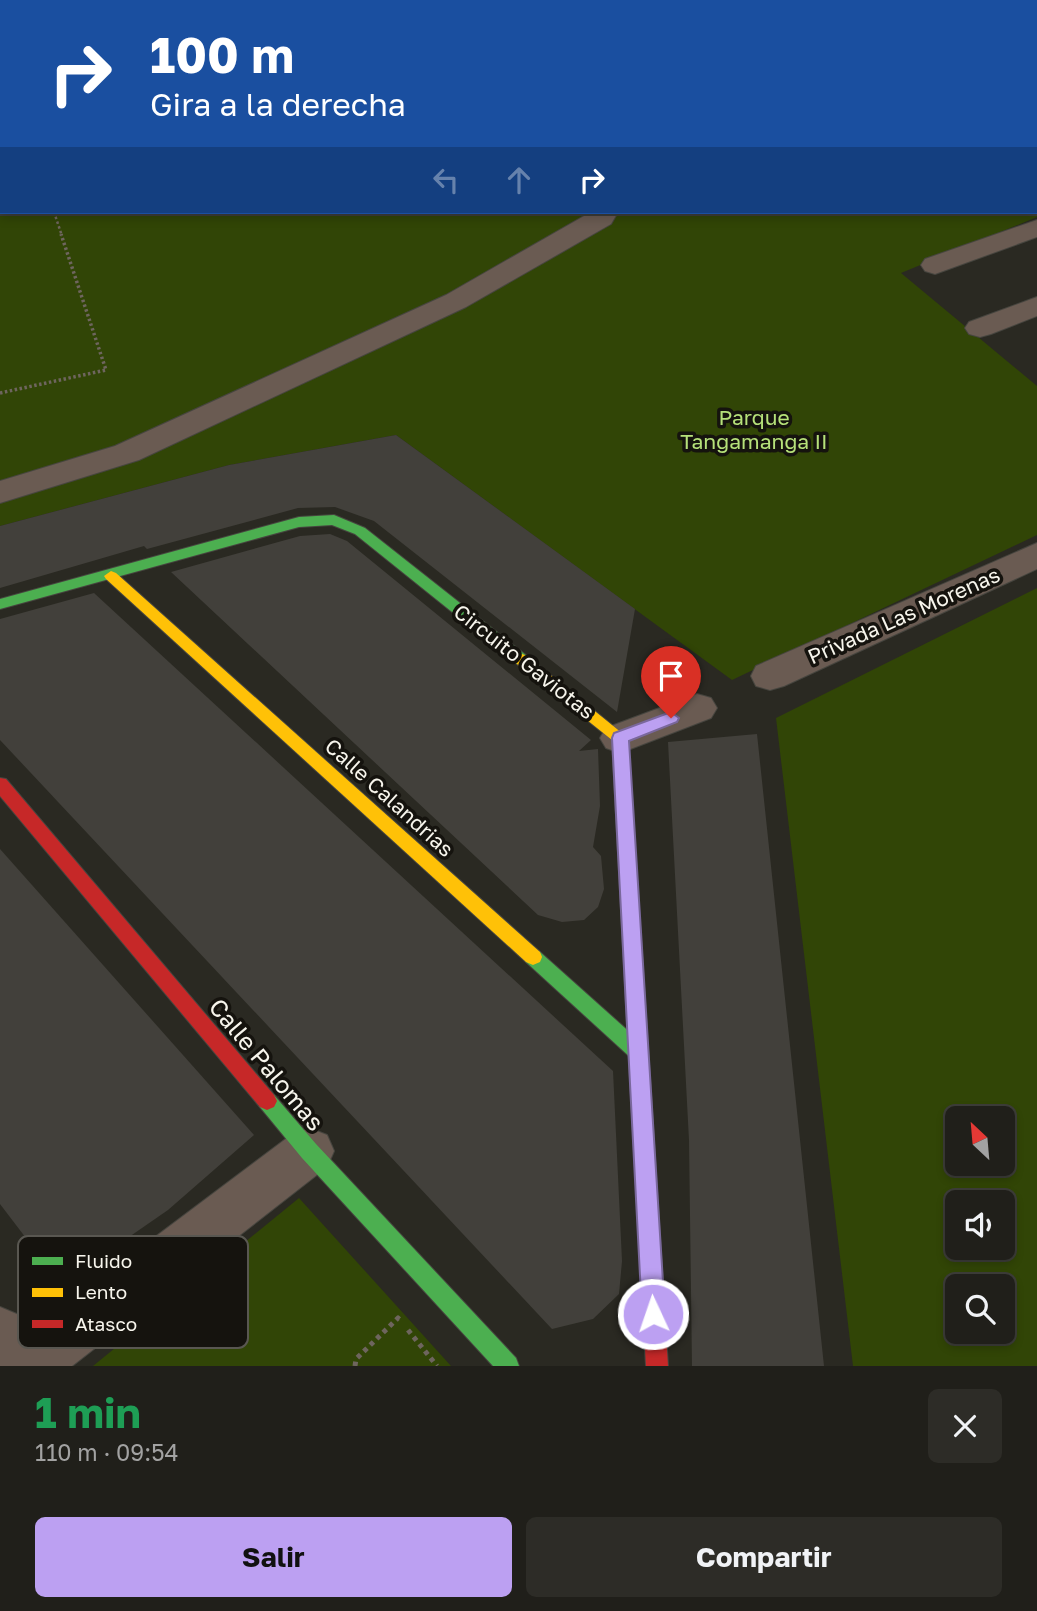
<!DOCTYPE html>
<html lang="es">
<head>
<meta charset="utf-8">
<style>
  :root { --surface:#201f1a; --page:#2d2c27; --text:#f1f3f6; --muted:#a2a2a2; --line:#3d3d39; --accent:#bca0f2 }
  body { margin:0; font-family:"Golos Text",sans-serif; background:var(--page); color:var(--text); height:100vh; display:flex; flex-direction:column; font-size:26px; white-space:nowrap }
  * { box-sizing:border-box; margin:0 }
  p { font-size:23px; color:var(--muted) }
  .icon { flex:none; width:38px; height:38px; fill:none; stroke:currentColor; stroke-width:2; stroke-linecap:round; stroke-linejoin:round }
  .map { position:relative; height:1366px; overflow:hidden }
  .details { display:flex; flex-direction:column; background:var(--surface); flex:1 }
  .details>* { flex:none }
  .top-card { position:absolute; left:0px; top:0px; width:1038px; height:214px; box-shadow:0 4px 10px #0003,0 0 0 2px var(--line); background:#1a4fa0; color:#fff; overflow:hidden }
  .needle { width:46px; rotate:334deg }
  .buttons { position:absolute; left:945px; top:1106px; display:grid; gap:14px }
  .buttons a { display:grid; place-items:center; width:70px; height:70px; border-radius:10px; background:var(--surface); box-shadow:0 4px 10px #0003,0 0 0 2px var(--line); font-size:35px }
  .pin { position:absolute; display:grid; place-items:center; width:60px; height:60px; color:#fff; margin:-72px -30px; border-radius:50% 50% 50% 0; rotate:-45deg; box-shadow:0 0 7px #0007 }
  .pin .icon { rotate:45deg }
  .me { position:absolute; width:77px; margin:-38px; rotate:357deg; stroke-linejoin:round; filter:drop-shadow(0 0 5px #0008) }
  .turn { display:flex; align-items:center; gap:24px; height:147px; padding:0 35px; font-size:32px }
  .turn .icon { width:91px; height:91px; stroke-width:2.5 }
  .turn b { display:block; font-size:49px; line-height:60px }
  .lanes { display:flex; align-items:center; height:66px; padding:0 35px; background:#0003; justify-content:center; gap:35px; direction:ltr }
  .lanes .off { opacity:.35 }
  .round { display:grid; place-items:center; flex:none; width:74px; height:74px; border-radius:10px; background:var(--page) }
  .headline { display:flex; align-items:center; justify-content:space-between; height:119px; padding:0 35px }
  h1 { font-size:42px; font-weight:700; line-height:52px; color:#1e9e55 }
  .button { display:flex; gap:14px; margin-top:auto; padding:14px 35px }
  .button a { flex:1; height:80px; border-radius:10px; background:var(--accent); color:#111; font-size:28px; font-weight:700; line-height:80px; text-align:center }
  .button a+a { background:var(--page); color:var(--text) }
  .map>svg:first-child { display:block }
  .green { fill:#314506; fill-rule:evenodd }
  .building { fill:#42403b }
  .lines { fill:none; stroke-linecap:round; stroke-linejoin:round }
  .street-casing { stroke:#46453f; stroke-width:2 }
  .fast-casing { stroke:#46453f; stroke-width:2 }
  .slow-casing { stroke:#46453f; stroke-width:2 }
  .jam-casing { stroke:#46453f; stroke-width:2 }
  .path-far2 { stroke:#6e655e; stroke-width:2.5; stroke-dasharray:2.5 2.5; stroke-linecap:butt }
  .path-far1 { stroke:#6e655e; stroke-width:3.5; stroke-dasharray:2.5 2.5; stroke-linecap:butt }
  .path { stroke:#6e655e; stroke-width:5; stroke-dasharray:4.5 4.5; stroke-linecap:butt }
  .street { fill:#6a5b52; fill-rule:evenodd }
  .fast { fill:#4caf50; fill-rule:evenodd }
  .slow { fill:#ffc107; fill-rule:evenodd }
  .jam { fill:#c62828; fill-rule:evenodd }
  .route { fill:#bca0f2; stroke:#7a689d; stroke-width:2 }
  .labels { text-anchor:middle; stroke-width:7; stroke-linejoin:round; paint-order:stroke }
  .park-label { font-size:21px; fill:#b6e17a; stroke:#15130e }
  .street-label { font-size:21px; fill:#f7f5ec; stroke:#15130e }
  .near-street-label { font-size:24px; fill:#f7f5ec; stroke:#15130e }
  .key { fill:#15130e; stroke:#595751; stroke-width:2 }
  .key-label { font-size:19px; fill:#f7f5ec }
</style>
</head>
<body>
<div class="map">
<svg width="1037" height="1366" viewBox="0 0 1037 1366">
  <rect width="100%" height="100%" fill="#2a2922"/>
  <!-- green -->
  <g class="green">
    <path d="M 0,0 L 659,2 L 2,2 L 2,212 L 1036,212 L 1036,206 L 1037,217 L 901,273 L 1037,386 L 1037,535 L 732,680 L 396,435 L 229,465 L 0,526 Z"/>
    <path d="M 1037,588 L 1037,1366 L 853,1366 L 776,718 ZM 957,1118 L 1003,1118 L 1003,1164 L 957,1164 ZM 1003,1202 L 1003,1248 L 957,1248 L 957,1202 ZM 1003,1286 L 1003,1332 L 957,1332 L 957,1286 Z"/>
    <path d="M 299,1198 L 451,1366 L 93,1366 Z"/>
  </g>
  <!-- building -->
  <g class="building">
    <path d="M 396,435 L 635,609 L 617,712 L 374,521 L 335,507 L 298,508 L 147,549 L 144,546 L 0,588 L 0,526 L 229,465 Z"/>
    <path d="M 330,534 L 347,541 L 591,740 L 579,751 L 598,749 L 600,806 L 593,847 L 601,856 L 604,889 L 598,907 L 584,920 L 562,922 L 538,915 L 171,572 L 300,536 Z"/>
    <path d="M 94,593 L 613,1071 L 622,1261 L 619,1294 L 593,1319 L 552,1329 L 0,740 L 0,619 Z"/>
    <path d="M 757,734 L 824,1366 L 692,1366 L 689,1140 L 668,742 Z"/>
    <path d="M 0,849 L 254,1135 L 168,1210 L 61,1284 L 0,1204 Z"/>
  </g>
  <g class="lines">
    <!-- street casing -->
    <g class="street-casing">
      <g id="street">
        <path d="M 556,0 L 578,0 L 579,2 L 557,2 Z"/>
        <path d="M 736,0 L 759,0 L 760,2 L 737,2 Z"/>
        <path d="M 976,0 L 1002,0 L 1003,2 L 977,2 Z"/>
        <rect x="1036" y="11" width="1" height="14"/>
        <path d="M 1037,100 L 1037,115 L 1036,115 L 1036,100 Z"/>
        <rect x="1036" y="181" width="1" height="16"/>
        <path d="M 591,212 L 618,212 L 611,224 L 466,307 L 139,460 L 0,503 L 0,481 L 115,446 L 446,295 Z"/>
        <path d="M 1037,220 L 1037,237 L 935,274 L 925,271 L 921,265 L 925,259 Z"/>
        <path d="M 1037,297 L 1037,316 L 991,334 L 980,337 L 969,334 L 965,328 L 969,322 Z"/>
        <path d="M 1037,543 L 1037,569 L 784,686 L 770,690 L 756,686 L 751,676 L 756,666 Z"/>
        <path d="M 697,694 L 711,698 L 717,708 L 711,718 L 620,753 L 606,748 L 600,738 L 606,728 Z"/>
        <path d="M 309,1128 L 327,1135 L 334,1151 L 327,1167 L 72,1366 L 0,1366 L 0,1307 L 19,1315 L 30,1331 L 291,1135 Z"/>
      </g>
    </g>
    <!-- fast casing -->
    <g class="fast-casing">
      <g id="fast">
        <path d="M 334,515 L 365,528 L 527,656 L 530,660 L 527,664 L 517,664 L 355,534 L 332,525 L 299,527 L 0,609 L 0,599 L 299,517 Z"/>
        <path d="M 533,949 L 540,952 L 644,1045 L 647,1051 L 644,1057 L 637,1060 L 630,1057 L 526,962 L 524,957 L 526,952 Z"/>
        <path d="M 267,1092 L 274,1095 L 316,1144 L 516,1358 L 519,1366 L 493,1366 L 302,1158 L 260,1107 L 257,1101 L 260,1095 Z"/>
      </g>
    </g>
    <!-- slow casing -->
    <g class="slow-casing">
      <g id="slow">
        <path d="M 111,571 L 116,573 L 540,952 L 542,957 L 540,962 L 533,965 L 526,962 L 106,579 L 104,576 Z"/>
        <path d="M 522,654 L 527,656 L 628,738 L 650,1079 L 647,1085 L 640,1088 L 633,1085 L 630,1079 L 612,740 L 517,664 L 514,660 Z"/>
      </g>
    </g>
    <!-- jam casing -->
    <g class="jam-casing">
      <g id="jam">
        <path d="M 0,778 L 6,779 L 274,1095 L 277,1101 L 274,1107 L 267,1110 L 260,1107 L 0,796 Z"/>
        <path d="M 640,1070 L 647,1073 L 650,1079 L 668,1366 L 646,1366 L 630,1079 L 633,1073 Z"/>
      </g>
    </g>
    <!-- path-far2 -->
    <g class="path-far2">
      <path d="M 525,2 L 538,0"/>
      <path d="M 0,55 L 2,59"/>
      <path d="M 54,212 L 62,236"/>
    </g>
    <!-- path-far1 -->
    <path class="path-far1" d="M 0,393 L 106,370 L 61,234"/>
    <!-- path -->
    <g class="path">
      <path d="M 408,1330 L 437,1366"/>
      <path d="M 355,1366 L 356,1359 L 398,1318 L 400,1320"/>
    </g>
    <!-- street -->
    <use href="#street" class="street"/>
    <!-- fast -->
    <use href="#fast" class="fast"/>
    <!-- slow -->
    <use href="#slow" class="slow"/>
    <!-- jam -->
    <use href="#jam" class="jam"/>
  </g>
  <!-- route -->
  <path class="route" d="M 671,712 L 679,718 L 677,722 L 629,741 L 665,1314 L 661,1321 L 653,1325 L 646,1321 L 642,1314 L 612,738 L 614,733 Z"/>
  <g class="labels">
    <!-- park labels -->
    <g class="park-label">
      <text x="754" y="425">Parque<tspan x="754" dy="24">Tangamanga II</tspan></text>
    </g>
    <!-- street labels -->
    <g class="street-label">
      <text transform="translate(904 616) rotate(-24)" y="7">Privada Las Morenas</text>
      <text transform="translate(524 662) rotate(38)" y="7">Circuito Gaviotas</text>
      <text transform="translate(389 798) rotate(42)" y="7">Calle Calandrias</text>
    </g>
    <!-- near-street labels -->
    <g class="near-street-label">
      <text transform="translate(266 1065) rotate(50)" y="8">Calle Palomas</text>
    </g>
  </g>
  <!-- legend -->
  <rect x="18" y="1236" width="230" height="112" rx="10" class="key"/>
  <rect x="32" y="1257" width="31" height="8" fill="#4caf50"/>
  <rect x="32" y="1288" width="31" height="9" fill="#ffc107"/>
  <rect x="32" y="1320" width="31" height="8" fill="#c62828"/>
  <g class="key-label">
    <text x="75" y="1268">Fluido</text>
    <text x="75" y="1299">Lento</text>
    <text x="75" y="1331">Atasco</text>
  </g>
</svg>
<div class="buttons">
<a><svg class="needle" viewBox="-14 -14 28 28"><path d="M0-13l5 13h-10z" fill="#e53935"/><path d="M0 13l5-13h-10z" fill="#a2a2a2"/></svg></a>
<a><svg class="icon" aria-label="sound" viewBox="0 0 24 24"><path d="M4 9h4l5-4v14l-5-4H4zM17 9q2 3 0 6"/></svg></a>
<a><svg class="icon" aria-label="search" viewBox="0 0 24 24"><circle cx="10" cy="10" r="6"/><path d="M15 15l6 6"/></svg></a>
</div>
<div class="pin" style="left:671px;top:718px;background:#d93025"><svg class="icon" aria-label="arrive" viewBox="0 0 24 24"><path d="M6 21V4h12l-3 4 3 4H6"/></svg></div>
<svg class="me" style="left:653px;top:1314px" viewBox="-20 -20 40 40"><circle r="17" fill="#bca0f2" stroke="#fff" stroke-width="3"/><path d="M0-11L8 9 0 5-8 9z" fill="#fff"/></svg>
<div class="top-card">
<div class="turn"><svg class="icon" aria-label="right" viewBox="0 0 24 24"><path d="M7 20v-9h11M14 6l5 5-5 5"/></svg><div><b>100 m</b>Gira a la derecha</div></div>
<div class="lanes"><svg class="icon off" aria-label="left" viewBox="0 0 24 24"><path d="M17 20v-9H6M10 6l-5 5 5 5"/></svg><svg class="icon off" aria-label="ahead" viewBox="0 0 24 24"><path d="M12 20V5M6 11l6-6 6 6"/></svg><svg class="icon" aria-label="right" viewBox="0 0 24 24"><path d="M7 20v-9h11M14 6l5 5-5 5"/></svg></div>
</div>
</div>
<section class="details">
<div class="headline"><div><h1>1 min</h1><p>110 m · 09:54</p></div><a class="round"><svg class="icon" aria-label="close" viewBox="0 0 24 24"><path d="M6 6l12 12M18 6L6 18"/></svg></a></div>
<div class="button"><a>Salir</a><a>Compartir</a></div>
</section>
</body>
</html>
